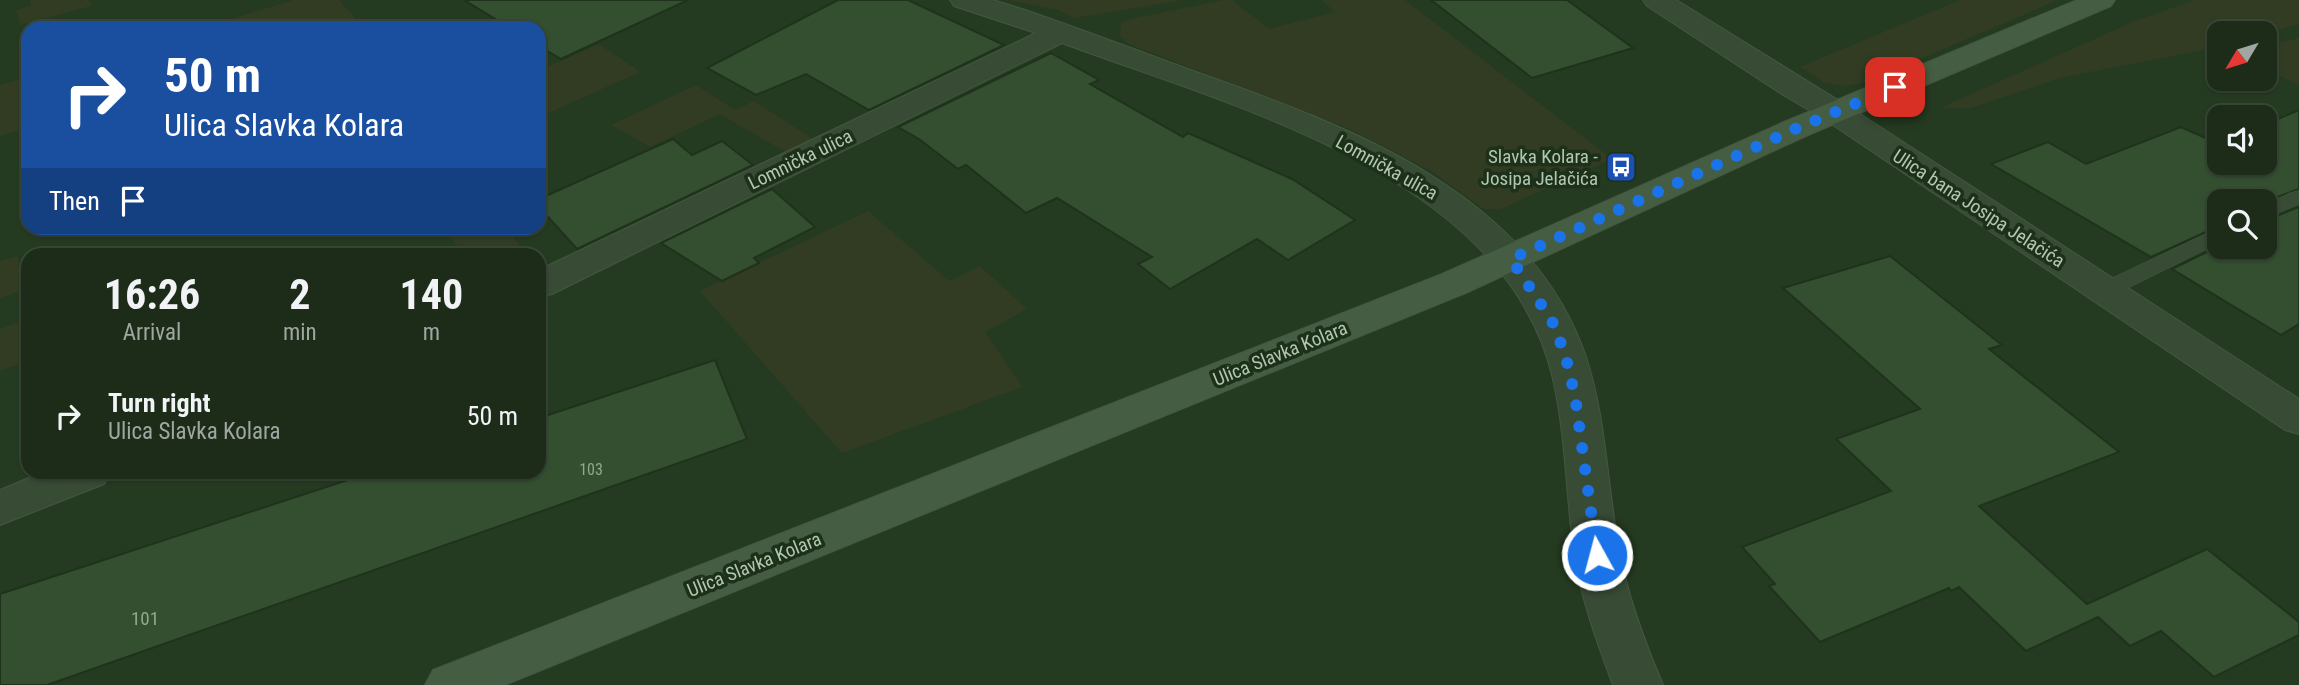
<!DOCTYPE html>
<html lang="en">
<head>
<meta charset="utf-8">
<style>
  :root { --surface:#1c2c19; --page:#253422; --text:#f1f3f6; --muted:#a0a7a2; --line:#3a4838 }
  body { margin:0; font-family:"Roboto Condensed",sans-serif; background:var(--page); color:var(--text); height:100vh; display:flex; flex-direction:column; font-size:26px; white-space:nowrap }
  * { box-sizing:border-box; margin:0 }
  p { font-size:23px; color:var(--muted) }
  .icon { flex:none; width:38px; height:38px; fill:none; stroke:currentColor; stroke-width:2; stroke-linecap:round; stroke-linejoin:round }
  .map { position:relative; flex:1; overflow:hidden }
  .side { position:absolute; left:21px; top:248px; width:525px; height:231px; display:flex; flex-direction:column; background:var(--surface); border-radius:21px; box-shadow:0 2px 5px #0004,0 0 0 2px var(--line) }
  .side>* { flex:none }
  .guide { position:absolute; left:21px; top:21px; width:525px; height:214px; border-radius:21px; box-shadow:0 2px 5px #0004,0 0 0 2px var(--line); background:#1a4fa0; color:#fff; overflow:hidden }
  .needle { width:46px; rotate:232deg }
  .fabs { position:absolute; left:2207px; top:21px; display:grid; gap:14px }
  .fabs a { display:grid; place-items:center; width:70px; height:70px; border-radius:14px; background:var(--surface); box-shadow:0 2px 5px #0004,0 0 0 2px var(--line); font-size:35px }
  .pin { position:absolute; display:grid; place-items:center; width:60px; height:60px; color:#fff; margin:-30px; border-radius:14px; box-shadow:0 4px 10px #0006 }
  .me { position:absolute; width:77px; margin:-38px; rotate:353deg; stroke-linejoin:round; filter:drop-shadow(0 0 5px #0008) }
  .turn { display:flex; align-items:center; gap:24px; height:147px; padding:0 28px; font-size:32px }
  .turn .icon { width:91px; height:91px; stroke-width:2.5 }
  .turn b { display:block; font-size:49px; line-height:60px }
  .then { display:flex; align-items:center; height:66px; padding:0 28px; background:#0003; gap:14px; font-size:26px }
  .eta { display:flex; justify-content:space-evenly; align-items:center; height:119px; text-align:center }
  .eta b { font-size:42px; font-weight:700; line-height:49px }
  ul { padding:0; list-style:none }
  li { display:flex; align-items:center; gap:21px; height:98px; padding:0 28px }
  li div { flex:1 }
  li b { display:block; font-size:26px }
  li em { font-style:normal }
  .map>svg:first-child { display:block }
  .green { fill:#323c23 }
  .building { fill:#344f30; stroke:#1f321c; stroke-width:2 }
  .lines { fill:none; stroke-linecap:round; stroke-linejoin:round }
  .service-casing { stroke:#445741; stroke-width:1 }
  .minor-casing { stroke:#445741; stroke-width:2 }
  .secondary-casing { stroke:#445741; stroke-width:2 }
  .service { fill:#384b35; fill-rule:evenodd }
  .minor { fill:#384b35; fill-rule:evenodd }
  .secondary { fill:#455e43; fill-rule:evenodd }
  .route { stroke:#1a73e8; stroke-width:12; stroke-dasharray:0 21.6 }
  .labels { text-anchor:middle; stroke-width:7; stroke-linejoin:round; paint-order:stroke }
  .number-label { font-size:16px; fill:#91a88f }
  .poi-label { font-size:19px; fill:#b2c7b0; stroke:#1d301a; text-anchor:end }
  .street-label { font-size:19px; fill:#b2c7b0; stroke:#1d301a }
  .near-number-label { font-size:19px; fill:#91a88f }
</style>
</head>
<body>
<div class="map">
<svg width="2299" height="685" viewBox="0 0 2299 685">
  <rect width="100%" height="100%" fill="#253b21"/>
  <!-- green -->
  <g class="green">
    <path d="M 30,0 L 89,0 L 91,6 L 20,25 L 16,10 L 31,6 Z"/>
    <path d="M 293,0 L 339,0 L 356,19 L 333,28 L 202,28 Z"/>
    <path d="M 1009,0 L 1183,0 L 1074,18 L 1059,10 Z"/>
    <path d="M 1224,0 L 1232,0 L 1269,29 L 1335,12 L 1322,0 L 1405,0 L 1612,159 L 1500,209 L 1484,209 L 1430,170 L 1345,127 L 1129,44 L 1120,36 L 1121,23 L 1131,19 Z"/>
    <path d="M 1960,0 L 2058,0 L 1864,83 L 1843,86 L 1821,82 L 1823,81 L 1800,67 Z"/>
    <path d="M 2195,0 L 2299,0 L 2299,24 L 2265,34 L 2219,33 L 2219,47 L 2059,78 L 1971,108 L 1940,108 L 2137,20 Z"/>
    <path d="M 2299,38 L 2299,85 L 2265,68 L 2264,47 Z"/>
    <path d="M 599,44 L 640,72 L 539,117 L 539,58 L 549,66 Z"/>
    <path d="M 28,77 L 28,128 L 0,136 L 0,85 Z"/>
    <path d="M 696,85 L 735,110 L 754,101 L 816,141 L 789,154 L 720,114 L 650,147 L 611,125 Z"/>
    <path d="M 868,211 L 949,281 L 980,266 L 1027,309 L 985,332 L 1022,387 L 842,453 L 700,291 Z"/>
    <path d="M 466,228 L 505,228 L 528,255 L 443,255 L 460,249 L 449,235 Z"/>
    <path d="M 17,256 L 28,288 L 0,298 L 0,261 Z"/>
    <path d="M 28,319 L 28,361 L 0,371 L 0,329 Z"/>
  </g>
  <!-- building -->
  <g class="building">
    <path d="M 464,0 L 688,0 L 561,59 L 539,46 L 539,28 L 510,28 Z"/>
    <path d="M 838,0 L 908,0 L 1004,45 L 869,110 L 806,74 L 756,95 L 707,68 Z"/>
    <path d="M 1431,0 L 1567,0 L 1633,48 L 1532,78 Z"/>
    <path d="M 1051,53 L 1099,80 L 1090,84 L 1183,137 L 1188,133 L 1292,179 L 1355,220 L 1288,260 L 1257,239 L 1170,289 L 1138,264 L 1152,257 L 1057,198 L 1026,213 L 966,165 L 958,169 L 919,139 L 898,127 Z"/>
    <path d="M 2299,110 L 2299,189 L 2264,202 L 2219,201 L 2219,226 L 2151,257 L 1991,164 L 2048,142 L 2086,164 L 2181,127 L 2219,144 L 2219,163 L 2264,163 L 2264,125 Z"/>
    <path d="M 673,139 L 692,155 L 722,141 L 753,165 L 577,249 L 539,207 L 539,199 Z"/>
    <path d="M 772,189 L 815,227 L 754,258 L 759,263 L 722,281 L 661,243 Z"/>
    <path d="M 2299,207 L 2299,324 L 2281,335 L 2172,269 L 2219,246 L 2264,247 L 2264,221 Z"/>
    <path d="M 1890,256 L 2002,345 L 1989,349 L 2119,452 L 1979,506 L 2087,604 L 2207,549 L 2299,622 L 2299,635 L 2214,677 L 2161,631 L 2130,646 L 2098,617 L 2026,651 L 1959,587 L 1951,591 L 1949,588 L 1820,642 L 1769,586 L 1775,584 L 1742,547 L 1891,491 L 1836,439 L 1920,409 L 1783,288 Z"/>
    <path d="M 715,360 L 747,439 L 47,685 L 0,685 L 0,594 L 372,472 L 539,472 L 539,418 Z"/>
  </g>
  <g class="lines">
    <!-- service casing -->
    <g class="service-casing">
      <g id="service">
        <path d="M 2299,191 L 2299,204 L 2264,219 L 2264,205 L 2290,193 Z"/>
        <path d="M 2219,228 L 2219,243 L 2114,295 L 2106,297 L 2098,295 L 2095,290 L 2098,285 Z"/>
      </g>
    </g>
    <!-- minor casing -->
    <g class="minor-casing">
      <g id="minor">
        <path d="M 950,0 L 993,0 L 1025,10 C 1083,30 1141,52 1199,73 C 1348,126 1530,192 1586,357 C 1607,421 1607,489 1620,555 C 1629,600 1645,643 1663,685 L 1613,685 C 1597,642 1581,599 1574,553 C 1566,495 1566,436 1553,379 C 1506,175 1233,107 1062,43 L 552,294 L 539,297 L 539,270 L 1036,33 L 954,6 Z"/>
        <path d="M 1643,0 L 1676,0 L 1846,105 L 2299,399 L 2299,434 L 2285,430 L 1824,119 L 1785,96 L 1647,6 Z"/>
        <path d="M 43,472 L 110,472 L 104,484 L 0,525 L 0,490 Z"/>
      </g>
    </g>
    <!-- secondary casing -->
    <g class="secondary-casing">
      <path id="secondary" d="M 2077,0 L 2115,0 L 2111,6 L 1806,136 L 1468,292 L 505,685 L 425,685 L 433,670 L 1442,274 L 1784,122 Z"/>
    </g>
    <!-- service -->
    <use href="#service" class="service"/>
    <!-- minor -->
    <use href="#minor" class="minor"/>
    <!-- secondary -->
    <use href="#secondary" class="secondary"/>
  </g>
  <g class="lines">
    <!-- route -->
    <path class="route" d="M 1597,555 L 1575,396 L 1565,354 L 1552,321 L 1511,259 L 1795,129 L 1895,87"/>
  </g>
  <!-- icons -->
  <defs>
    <g id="bus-square" transform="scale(1.575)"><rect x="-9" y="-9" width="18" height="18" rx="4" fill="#1a4fb4" stroke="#1d301a"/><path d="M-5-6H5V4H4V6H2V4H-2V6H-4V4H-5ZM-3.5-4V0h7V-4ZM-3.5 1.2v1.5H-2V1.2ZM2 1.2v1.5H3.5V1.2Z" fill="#fff"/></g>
  </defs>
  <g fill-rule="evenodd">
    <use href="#bus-square" x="1621" y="167"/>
  </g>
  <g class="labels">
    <!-- number labels -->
    <g class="number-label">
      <text x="591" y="475">103</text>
    </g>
    <!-- poi labels -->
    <g class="poi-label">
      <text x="1598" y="163">Slavka Kolara -<tspan x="1598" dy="22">Josipa Jelačića</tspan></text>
    </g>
    <!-- street labels -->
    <g class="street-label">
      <text transform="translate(800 159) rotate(-26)" y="7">Lomnička ulica</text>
      <text transform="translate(1387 167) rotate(29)" y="7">Lomnička ulica</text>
      <text transform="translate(1979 208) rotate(33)" y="7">Ulica bana Josipa Jelačića</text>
      <text transform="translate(1280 353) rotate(-22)" y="7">Ulica Slavka Kolara</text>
      <text transform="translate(754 564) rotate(-22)" y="7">Ulica Slavka Kolara</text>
    </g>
    <!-- near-number labels -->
    <g class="near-number-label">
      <text x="145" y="625">101</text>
    </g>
  </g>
</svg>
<div class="fabs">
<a><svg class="needle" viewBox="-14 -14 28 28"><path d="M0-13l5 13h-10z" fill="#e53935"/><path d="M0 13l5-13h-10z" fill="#a0a7a2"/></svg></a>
<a><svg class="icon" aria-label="sound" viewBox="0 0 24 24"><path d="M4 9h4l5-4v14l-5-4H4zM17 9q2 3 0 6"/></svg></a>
<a><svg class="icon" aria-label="search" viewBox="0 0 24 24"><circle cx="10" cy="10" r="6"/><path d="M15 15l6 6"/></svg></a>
</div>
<div class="pin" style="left:1895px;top:87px;background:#d93025"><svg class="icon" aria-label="arrive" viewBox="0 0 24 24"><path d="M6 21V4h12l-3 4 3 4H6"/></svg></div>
<svg class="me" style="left:1597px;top:555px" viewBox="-20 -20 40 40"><circle r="17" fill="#1a73e8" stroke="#fff" stroke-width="3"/><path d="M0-11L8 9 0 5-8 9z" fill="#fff"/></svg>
<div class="guide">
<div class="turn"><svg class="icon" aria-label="right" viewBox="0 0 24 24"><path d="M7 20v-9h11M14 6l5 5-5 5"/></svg><div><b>50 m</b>Ulica Slavka Kolara</div></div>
<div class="then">Then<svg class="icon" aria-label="arrive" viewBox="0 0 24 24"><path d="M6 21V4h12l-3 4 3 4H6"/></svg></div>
</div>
<section class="side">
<div class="eta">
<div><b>16:26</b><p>Arrival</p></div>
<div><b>2</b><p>min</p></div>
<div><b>140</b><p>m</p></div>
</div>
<ul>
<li><svg class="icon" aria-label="right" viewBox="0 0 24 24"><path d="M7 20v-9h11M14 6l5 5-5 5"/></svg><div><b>Turn right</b><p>Ulica Slavka Kolara</p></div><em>50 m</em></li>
</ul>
</section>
</div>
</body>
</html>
